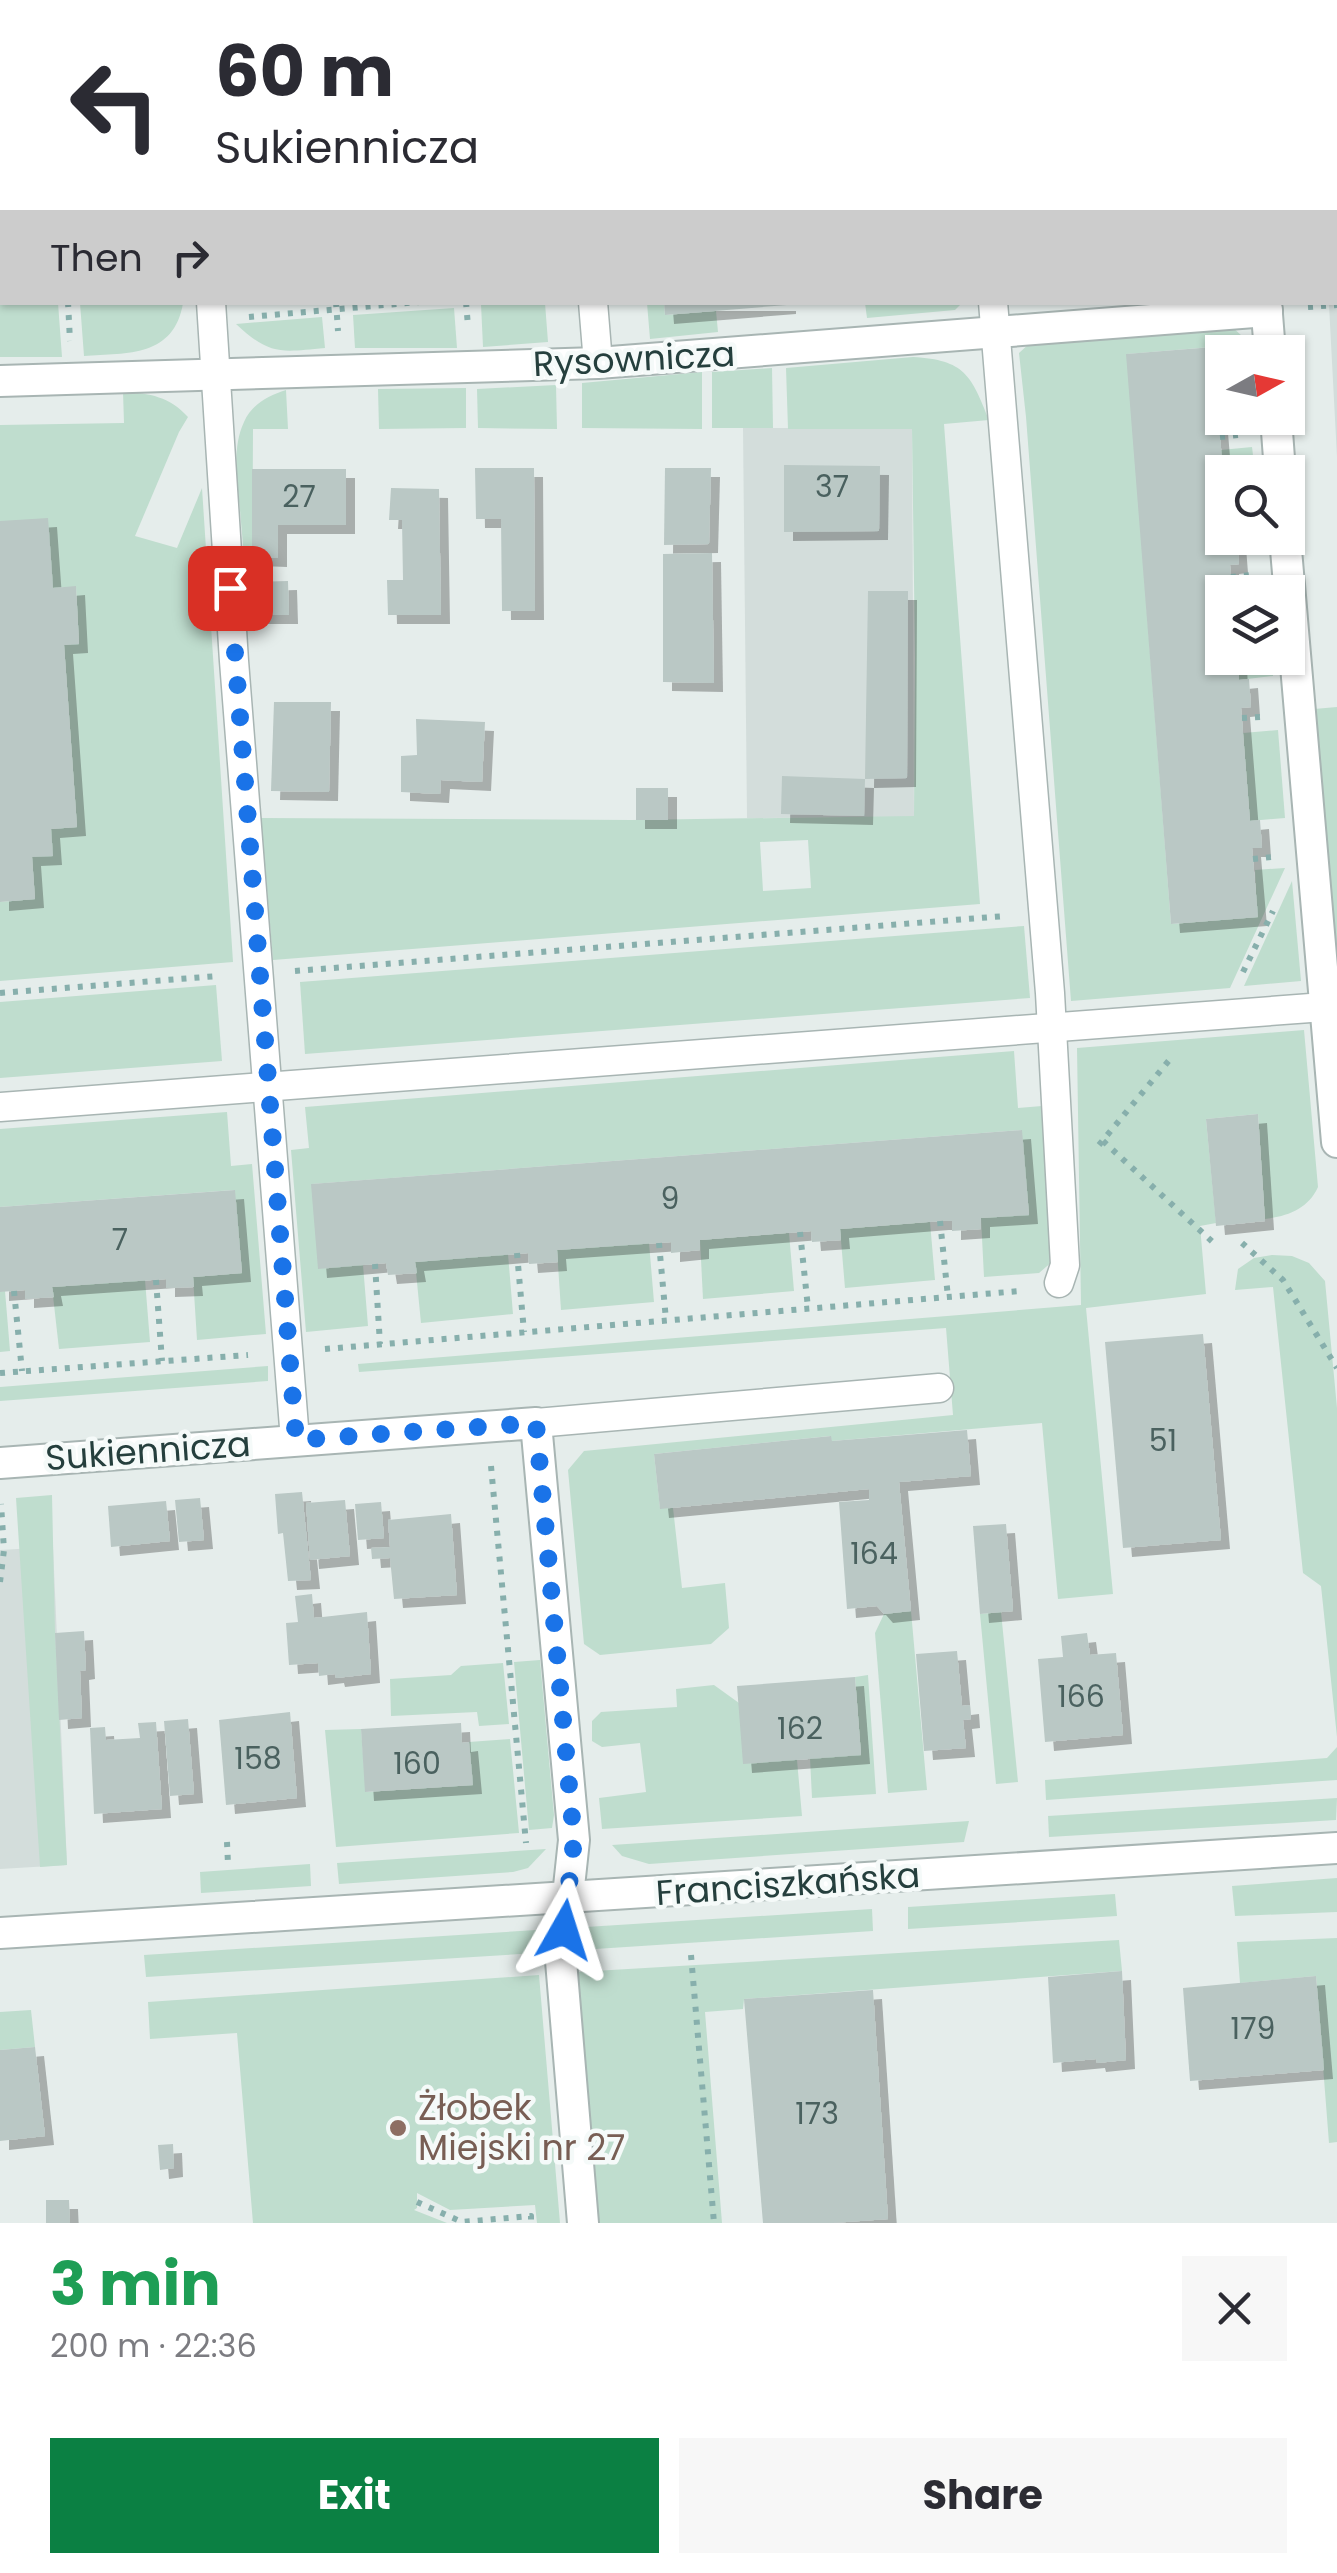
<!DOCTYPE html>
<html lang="en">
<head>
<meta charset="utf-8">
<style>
  :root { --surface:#fff; --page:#f7f7f7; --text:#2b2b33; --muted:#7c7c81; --accent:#0b8043 }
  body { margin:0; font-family:Poppins,sans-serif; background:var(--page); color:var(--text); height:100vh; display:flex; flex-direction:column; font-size:38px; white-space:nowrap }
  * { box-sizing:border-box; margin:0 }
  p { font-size:32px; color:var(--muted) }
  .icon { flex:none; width:55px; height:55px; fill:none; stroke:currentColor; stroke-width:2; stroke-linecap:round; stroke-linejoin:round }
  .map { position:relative; height:2223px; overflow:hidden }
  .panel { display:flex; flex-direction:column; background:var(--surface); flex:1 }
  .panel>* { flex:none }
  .hud { position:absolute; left:0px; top:0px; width:1338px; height:305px; box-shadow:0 2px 8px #0004; background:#fff; color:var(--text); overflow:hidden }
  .needle { width:65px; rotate:82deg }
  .controls { position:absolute; left:1205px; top:335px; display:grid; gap:20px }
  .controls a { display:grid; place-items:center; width:100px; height:100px; border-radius:0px; background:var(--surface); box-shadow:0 2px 8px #0004; font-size:50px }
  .pin { position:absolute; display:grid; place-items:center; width:85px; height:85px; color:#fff; margin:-42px; border-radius:20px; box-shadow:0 5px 15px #0006 }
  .me { position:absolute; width:110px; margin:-55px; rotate:6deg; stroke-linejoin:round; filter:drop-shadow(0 0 8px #0008) }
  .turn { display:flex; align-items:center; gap:35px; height:210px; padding:0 50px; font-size:45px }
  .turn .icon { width:130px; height:130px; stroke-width:2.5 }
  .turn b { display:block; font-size:70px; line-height:85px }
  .then { display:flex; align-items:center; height:95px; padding:0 50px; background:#0003; gap:20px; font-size:38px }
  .round { display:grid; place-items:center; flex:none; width:105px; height:105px; border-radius:0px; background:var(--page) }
  .head { display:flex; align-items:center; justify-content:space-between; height:170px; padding:0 50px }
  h1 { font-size:60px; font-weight:700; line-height:75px; color:#1e9e55 }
  .action { display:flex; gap:20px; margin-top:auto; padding:20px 50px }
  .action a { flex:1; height:115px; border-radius:0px; background:var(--accent); color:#fff; font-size:40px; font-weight:700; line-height:115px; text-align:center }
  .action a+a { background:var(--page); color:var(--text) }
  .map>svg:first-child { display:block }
  .built { fill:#d3dddb }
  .green { fill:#bfddce; fill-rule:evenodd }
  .building { fill:#bac8c5; filter:url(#shadow) }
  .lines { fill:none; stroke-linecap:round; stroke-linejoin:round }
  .service-casing { stroke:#a8b5b3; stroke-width:31 }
  .minor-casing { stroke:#a8b5b3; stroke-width:34 }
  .tertiary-casing { stroke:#a8b5b3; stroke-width:34 }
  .path { stroke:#87afac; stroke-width:6; stroke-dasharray:5 8; stroke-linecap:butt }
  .service { stroke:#fff; stroke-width:28 }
  .minor { stroke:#fff; stroke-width:30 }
  .tertiary { stroke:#fff; stroke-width:30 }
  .route { stroke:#1a73e8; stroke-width:18; stroke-dasharray:0 32.4 }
  .education-dot { fill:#8d6e63; stroke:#f5faf9; stroke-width:4 }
  .labels { text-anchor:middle; stroke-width:9; stroke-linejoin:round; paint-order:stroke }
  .number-label { font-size:30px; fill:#4a615f }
  .street-label { font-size:35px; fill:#253f3d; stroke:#f5faf9 }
  .education-label { font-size:35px; fill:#785e54; stroke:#f5faf9; text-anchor:start }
</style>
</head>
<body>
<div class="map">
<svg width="1337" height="2223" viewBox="0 0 1337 2223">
  <defs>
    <filter id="shadow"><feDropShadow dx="9" dy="9" stdDeviation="0" flood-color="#0004"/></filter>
  </defs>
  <rect width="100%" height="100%" fill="#e5edeb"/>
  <!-- built -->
  <g class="built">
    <path d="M 1306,0 L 1337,0 L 1337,457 L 1329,305 L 1329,303 L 1335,302 L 1335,2 L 1306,2 Z"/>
    <path d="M 743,428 L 912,428 L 914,817 L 747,818 Z"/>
    <path d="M 53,1547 L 67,1865 L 0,1869 L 0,1550 Z"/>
  </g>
  <!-- green -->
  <g class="green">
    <path d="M 0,0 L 161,0 L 162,2 L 2,2 L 2,130 L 0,130 Z"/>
    <path d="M 207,0 L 526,0 L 526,2 L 208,2 Z"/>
    <path d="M 2,262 L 2,302 L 58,303 L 62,357 L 0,357 L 0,263 Z"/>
    <path d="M 80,303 L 80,302 L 183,303 C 174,357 128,353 84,356 Z"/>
    <path d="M 503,303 L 545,303 L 548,342 L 483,347 L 481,304 Z"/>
    <path d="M 647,303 L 664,303 L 665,315 L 716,311 L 718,332 L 650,339 Z"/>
    <path d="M 865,303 L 865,302 L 962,303 L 955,310 L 867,318 Z"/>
    <path d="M 454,308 L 457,348 L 355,348 L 353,315 Z"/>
    <path d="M 322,317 L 325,348 C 281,352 270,356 236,324 Z"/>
    <path d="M 1230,325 L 1242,336 L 1244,352 L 1222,352 L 1222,396 L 1217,396 L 1212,347 L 1127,354 L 1171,924 L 1257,917 L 1255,870 L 1285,868 L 1230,988 L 1071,1001 L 1026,417 L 1019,353 L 1030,343 Z"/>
    <path d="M 913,357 C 965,360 971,375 989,420 L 944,424 L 980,904 L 273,960 L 261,818 L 631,820 L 914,816 L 915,657 L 912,429 L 788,429 L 786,368 ZM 808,840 L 811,888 L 763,891 L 760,842 Z"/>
    <path d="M 772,368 L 773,428 L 712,428 L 712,372 Z"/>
    <path d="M 702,372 L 702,429 L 582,428 L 582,383 Z"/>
    <path d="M 556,385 L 557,429 L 478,428 L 477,389 Z"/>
    <path d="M 466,388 L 466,428 L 379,429 L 378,389 Z"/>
    <path d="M 286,390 L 288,429 L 253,429 L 252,615 L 248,616 C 246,585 244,553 241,522 C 239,491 230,451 244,422 C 252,404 268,396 286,390 Z"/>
    <path d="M 123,392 C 150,393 170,397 188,417 L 179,432 L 135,536 L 177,548 L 202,488 L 233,962 L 0,981 L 0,902 L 35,899 L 32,857 L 51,829 L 77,827 L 64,645 L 79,643 L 76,587 L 53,588 L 0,521 L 0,425 L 124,423 Z"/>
    <path d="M 1252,447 L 1255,472 L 1223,472 L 1221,450 Z"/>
    <path d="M 1238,658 L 1272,658 L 1273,676 L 1239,680 Z"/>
    <path d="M 1337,707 L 1337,983 L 1314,709 Z"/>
    <path d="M 1278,730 L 1285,818 L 1250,821 L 1243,733 Z"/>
    <path d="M 1292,881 L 1301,981 L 1244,986 Z"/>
    <path d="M 1024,926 L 1030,998 L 305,1054 L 300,982 Z"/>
    <path d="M 216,985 L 222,1061 L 0,1078 L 0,1002 Z"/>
    <path d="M 1304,1030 L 1318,1187 C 1308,1209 1288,1216 1265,1219 L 1258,1114 L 1206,1119 L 1216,1223 L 1200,1226 L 1206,1294 L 1086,1308 L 1113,1594 L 1058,1599 L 1042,1423 L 832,1441 L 830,1436 L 654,1454 L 660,1508 L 673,1508 L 682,1588 L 725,1583 L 729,1628 L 711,1644 L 600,1655 L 584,1644 L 568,1470 L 584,1451 L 953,1415 L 946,1328 L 359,1372 L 358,1364 L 1081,1305 L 1077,1048 Z"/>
    <path d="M 1014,1051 L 1018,1108 L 1042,1106 L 1053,1261 L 1039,1273 L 984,1277 L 981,1218 L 1029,1214 L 1021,1130 L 312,1184 L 363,1265 L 368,1326 L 306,1332 L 291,1150 L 309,1148 L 305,1107 Z"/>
    <path d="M 227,1112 L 231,1166 L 252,1164 L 266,1334 L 197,1340 L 193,1277 L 242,1273 L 234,1190 L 0,1207 L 0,1129 Z"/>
    <path d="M 930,1222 L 935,1280 L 845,1288 L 840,1229 Z"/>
    <path d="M 789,1233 L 794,1291 L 703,1299 L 700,1240 Z"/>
    <path d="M 649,1243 L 654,1302 L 561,1310 L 557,1250 Z"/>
    <path d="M 508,1254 L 513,1314 L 421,1323 L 415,1262 Z"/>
    <path d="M 1272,1255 L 1292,1256 L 1309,1263 L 1325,1281 L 1337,1408 L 1337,1737 L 1321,1586 L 1303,1573 L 1273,1287 L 1235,1290 L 1238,1269 L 1254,1258 Z"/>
    <path d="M 145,1280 L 150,1342 L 59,1349 L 52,1287 Z"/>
    <path d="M 5,1291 L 10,1351 L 0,1352 L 0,1292 Z"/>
    <path d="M 268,1366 L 268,1381 L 0,1401 L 0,1387 Z"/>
    <path d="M 52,1495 L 55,1633 L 67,1865 L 40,1867 L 16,1498 Z"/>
    <path d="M 911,1611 L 927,1790 L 888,1793 L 875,1633 L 884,1614 Z"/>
    <path d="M 1001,1612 L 1018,1782 L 996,1784 L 980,1614 Z"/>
    <path d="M 540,1660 L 554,1815 L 552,1828 L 529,1830 L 514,1662 Z"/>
    <path d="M 503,1663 L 509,1724 L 479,1726 L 477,1712 L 391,1716 L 390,1679 L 451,1675 L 461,1666 Z"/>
    <path d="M 868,1675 L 876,1794 L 812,1798 L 810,1758 L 861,1754 L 855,1677 Z"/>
    <path d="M 714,1685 L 739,1703 L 797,1760 L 802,1816 L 602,1829 L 599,1798 L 646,1792 L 640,1743 L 602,1747 L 592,1741 L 592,1721 L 601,1712 L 677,1707 L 676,1689 Z"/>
    <path d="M 361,1729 L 366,1792 L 472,1785 L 469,1742 L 510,1739 L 519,1833 L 336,1847 L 325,1730 Z"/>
    <path d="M 1337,1747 L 1337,1780 L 1046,1800 L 1045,1780 L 1327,1758 Z"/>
    <path d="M 1337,1798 L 1336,1820 L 1049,1837 L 1048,1816 Z"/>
    <path d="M 969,1821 L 964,1842 L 649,1864 L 622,1856 L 612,1845 Z"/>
    <path d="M 546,1849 L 528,1868 L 513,1872 L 339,1884 L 337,1863 Z"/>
    <path d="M 310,1864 L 311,1886 L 201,1893 L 200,1872 Z"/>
    <path d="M 1337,1878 L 1337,1912 L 1235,1916 L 1232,1886 Z"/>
    <path d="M 1115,1894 L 1117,1916 L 908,1929 L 908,1907 Z"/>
    <path d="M 872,1909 L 873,1931 L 580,1950 L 586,1927 Z"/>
    <path d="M 536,1930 L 538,1953 L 146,1977 L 144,1955 Z"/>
    <path d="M 1337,1938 L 1337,2142 L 1329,2143 L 1316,1976 L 1240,1983 L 1237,1942 Z"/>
    <path d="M 1119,1940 L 1122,1971 L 744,1999 L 743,2009 L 705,2012 L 722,2223 L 599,2223 L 577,1972 Z"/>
    <path d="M 539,1975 L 560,2223 L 537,2223 L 535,2205 L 450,2210 L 417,2193 L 417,2208 L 414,2210 L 447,2223 L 253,2223 L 237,2033 L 150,2039 L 148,2002 Z"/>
    <path d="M 31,2010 L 35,2047 L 0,2050 L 0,2012 Z"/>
  </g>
  <!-- building -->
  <g class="building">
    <path d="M 664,302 L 787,302 L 787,305 L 665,315 Z"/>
    <path d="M 1213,347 L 1217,396 L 1222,396 L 1222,418 L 1228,418 L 1228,423 L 1219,424 L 1223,472 L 1222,538 L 1237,538 L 1239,564 L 1230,565 L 1232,592 L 1222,592 L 1222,658 L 1238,658 L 1239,680 L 1249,679 L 1251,707 L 1241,708 L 1250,821 L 1260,820 L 1262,848 L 1252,848 L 1258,917 L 1171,924 L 1126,354 Z"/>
    <path d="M 784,465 L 880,466 L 879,531 L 784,532 Z"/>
    <path d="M 475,468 L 534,468 L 535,611 L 502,611 L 501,519 L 476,519 Z"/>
    <path d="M 665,468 L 711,468 L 709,544 L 664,545 Z"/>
    <path d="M 252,469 L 346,469 L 346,525 L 278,525 L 278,558 L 252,557 Z"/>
    <path d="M 391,488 L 439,489 L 441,615 L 388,615 L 387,580 L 403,580 L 402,520 L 389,520 Z"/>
    <path d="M 48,518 L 53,588 L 76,586 L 79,644 L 64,645 L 77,827 L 51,829 L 53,856 L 32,857 L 35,899 L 0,902 L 0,521 Z"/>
    <path d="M 712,553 L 714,683 L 663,682 L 663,554 Z"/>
    <path d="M 288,581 L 289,615 L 252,615 L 252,582 Z"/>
    <path d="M 868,591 L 908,591 L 907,778 L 865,779 L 864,816 L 781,814 L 782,776 L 865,779 Z"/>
    <path d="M 274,702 L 331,702 L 329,792 L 271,791 Z"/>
    <path d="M 416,719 L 485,722 L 482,782 L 441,780 L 440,794 L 401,792 L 401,756 L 417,755 Z"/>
    <rect x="636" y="788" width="32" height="32"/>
    <path d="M 1258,1114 L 1265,1221 L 1216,1226 L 1206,1119 Z"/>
    <path d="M 1022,1130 L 1029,1215 L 981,1218 L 981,1229 L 952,1231 L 952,1221 L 940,1221 L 840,1229 L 841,1240 L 812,1242 L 811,1231 L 700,1240 L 700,1250 L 671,1253 L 671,1242 L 557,1250 L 558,1262 L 529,1264 L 528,1253 L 415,1262 L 417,1273 L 388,1275 L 386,1263 L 318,1269 L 311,1184 Z"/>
    <path d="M 235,1190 L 242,1273 L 193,1277 L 194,1287 L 166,1288 L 166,1279 L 52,1287 L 54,1297 L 25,1299 L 25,1290 L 0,1292 L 0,1207 Z"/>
    <path d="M 1203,1334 L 1221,1540 L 1123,1548 L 1105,1342 Z"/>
    <path d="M 967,1430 L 971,1476 L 899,1482 L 911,1611 L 884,1614 L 877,1606 L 847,1609 L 839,1502 L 869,1500 L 869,1489 L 660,1509 L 654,1454 L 831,1436 L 832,1441 Z"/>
    <path d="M 302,1492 L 311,1580 L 288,1581 L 283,1533 L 278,1534 L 275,1494 Z"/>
    <path d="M 200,1498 L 204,1540 L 179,1542 L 175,1500 Z"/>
    <path d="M 345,1500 L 350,1556 L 310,1560 L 306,1503 Z"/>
    <path d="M 166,1501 L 170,1541 L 111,1547 L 108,1506 Z"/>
    <path d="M 381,1502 L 384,1538 L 358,1540 L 355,1504 Z"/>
    <path d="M 451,1514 L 457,1595 L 394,1599 L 390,1558 L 372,1559 L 371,1548 L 390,1547 L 388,1520 Z"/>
    <path d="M 1006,1524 L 1013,1611 L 980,1614 L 973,1526 Z"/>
    <path d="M 312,1594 L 314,1618 L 367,1612 L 371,1674 L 336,1678 L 335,1674 L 319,1676 L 318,1663 L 289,1665 L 286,1623 L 298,1622 L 295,1596 Z"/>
    <path d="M 84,1631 L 86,1670 L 80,1671 L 82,1718 L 59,1720 L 55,1633 Z"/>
    <path d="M 1087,1633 L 1090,1655 L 1116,1653 L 1123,1735 L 1045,1742 L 1038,1659 L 1063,1657 L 1061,1636 Z"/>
    <path d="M 957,1651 L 962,1706 L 970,1705 L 971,1719 L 963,1720 L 966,1748 L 924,1751 L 916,1654 Z"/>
    <path d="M 855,1677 L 861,1755 L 743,1764 L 737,1686 Z"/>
    <path d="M 290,1712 L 297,1798 L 226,1805 L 219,1720 Z"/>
    <path d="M 188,1719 L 194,1794 L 170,1796 L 164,1721 Z"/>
    <path d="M 156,1722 L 162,1809 L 94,1814 L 90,1728 L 105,1727 L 106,1740 L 140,1738 L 138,1723 Z"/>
    <path d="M 461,1723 L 462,1743 L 469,1742 L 473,1785 L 365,1792 L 361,1729 Z"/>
    <path d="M 1122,1971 L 1126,2060 L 1097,2063 L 1096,2059 L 1053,2063 L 1048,1977 Z"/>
    <path d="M 1316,1976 L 1324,2070 L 1190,2081 L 1183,1988 Z"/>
    <path d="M 873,1990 L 888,2219 L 832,2223 L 763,2223 L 744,1999 Z"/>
    <path d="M 35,2047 L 45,2136 L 0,2141 L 0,2050 Z"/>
    <path d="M 173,2144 L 174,2168 L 160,2170 L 158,2145 Z"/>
    <path d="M 46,2200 L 69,2200 L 70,2223 L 46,2223 Z"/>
  </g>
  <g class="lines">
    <!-- service casing -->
    <g class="service-casing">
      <g id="service">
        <path d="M 187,0 L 187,2"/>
        <path d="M 565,0 L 565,2"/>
        <path d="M 970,0 L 971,2"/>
        <path d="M 211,302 L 234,661 L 295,1440"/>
        <path d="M 593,302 L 598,363"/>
        <path d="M 993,302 L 1050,993 L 1065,1265 L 1059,1283"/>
        <path d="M 0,1107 L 1324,1007"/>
        <path d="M 536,1423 L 939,1388"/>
      </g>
    </g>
    <!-- minor casing -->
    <g class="minor-casing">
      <g id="minor">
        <path d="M 1244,0 L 1244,2"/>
        <path d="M 1266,302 L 1270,352"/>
        <path d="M 0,381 L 598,363 L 1267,311"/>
        <path d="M 1276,418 L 1280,472"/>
        <path d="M 1285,538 L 1337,1142"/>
        <path d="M 0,1463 L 536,1423 L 574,1840 L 561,1961 L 583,2223"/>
      </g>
    </g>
    <!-- tertiary casing -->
    <g class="tertiary-casing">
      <path id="tertiary" d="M 0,1933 L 1337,1848"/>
    </g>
    <!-- path -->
    <g class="path">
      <path d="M 1314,0 L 1314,2"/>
      <path d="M 1335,92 L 1337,92"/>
      <path d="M 0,257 L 2,257"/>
      <path d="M 1335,273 L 1337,299"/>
      <path d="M 68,302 L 70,341"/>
      <path d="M 336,302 L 338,331"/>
      <path d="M 466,302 L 468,326"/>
      <path d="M 1308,307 L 1337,305"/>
      <path d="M 249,317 L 419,302"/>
      <path d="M 1220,437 L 1239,435"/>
      <path d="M 1231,577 L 1250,575"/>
      <path d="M 1242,718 L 1261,717"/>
      <path d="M 1253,859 L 1272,857"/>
      <path d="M 295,971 L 1006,916"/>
      <path d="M 1243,972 L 1273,911"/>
      <path d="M 0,993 L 218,976"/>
      <path d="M 1103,1141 L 1217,1246"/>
      <path d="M 1099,1145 L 1171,1058"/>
      <path d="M 940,1221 L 948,1297"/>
      <path d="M 800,1232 L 808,1308"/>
      <path d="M 659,1243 L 666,1320"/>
      <path d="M 1242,1243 L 1283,1280 L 1337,1368"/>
      <path d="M 517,1253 L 524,1332"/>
      <path d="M 375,1264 L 380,1344"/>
      <path d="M 156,1280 L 162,1361"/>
      <path d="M 14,1291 L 22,1371"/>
      <path d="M 325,1349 L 1020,1291"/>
      <path d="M 0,1373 L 248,1355"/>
      <path d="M 491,1466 L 526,1843"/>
      <path d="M 0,1582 L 4,1550 L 1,1504"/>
      <path d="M 227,1842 L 228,1864"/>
      <path d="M 691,1955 L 714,2223"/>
      <path d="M 417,2202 L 462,2222 L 531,2216 L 531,2223"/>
    </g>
    <!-- service -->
    <use href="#service" class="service"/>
    <!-- minor -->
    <use href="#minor" class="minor"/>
    <!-- tertiary -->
    <use href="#tertiary" class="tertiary"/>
  </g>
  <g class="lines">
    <!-- route -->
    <path class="route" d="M 230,588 L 296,1440 L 536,1423 L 574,1840 L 564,1930"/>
  </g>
  <!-- markers -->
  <circle class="education-dot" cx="398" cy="2128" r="10"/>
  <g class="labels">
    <!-- number labels -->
    <g class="number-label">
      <text x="832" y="497">37</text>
      <text x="299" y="507">27</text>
      <text x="670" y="1209">9</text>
      <text x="120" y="1250">7</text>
      <text x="1163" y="1451">51</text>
      <text x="874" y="1564">164</text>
      <text x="1081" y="1707">166</text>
      <text x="800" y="1739">162</text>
      <text x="258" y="1769">158</text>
      <text x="417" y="1774">160</text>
      <text x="1253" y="2039">179</text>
      <text x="817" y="2124">173</text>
    </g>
    <!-- street labels -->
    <g class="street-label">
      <text transform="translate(634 359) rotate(-3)" y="12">Rysownicza</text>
      <text transform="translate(148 1451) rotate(-4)" y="12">Sukiennicza</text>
      <text transform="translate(788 1884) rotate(-4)" y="12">Franciszkańska</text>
    </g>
    <!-- education labels -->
    <g class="education-label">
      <text x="418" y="2120">Żłobek<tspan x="418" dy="40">Miejski nr 27</tspan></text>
    </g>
  </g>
</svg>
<div class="controls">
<a><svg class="needle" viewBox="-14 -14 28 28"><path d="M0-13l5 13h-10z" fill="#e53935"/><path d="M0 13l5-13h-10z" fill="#7c7c81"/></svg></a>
<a><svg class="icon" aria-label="search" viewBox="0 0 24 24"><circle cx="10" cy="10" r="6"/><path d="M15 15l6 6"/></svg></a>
<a><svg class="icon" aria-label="layers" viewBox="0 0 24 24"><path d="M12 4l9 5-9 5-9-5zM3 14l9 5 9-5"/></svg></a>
</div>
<div class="pin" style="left:230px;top:588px;background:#d93025"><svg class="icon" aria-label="arrive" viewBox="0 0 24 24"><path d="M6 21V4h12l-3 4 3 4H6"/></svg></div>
<svg class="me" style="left:564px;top:1930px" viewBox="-20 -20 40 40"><path d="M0-17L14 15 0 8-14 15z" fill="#1a73e8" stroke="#fff" stroke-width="4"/></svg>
<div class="hud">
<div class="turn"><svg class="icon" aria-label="left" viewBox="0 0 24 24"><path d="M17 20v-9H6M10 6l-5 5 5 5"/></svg><div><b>60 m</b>Sukiennicza</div></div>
<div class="then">Then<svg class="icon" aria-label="right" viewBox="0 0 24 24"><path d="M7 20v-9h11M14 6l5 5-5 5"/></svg></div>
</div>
</div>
<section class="panel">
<div class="head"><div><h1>3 min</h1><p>200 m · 22:36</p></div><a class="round"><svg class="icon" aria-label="close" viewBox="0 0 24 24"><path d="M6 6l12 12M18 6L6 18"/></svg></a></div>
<div class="action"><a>Exit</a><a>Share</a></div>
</section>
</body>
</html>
